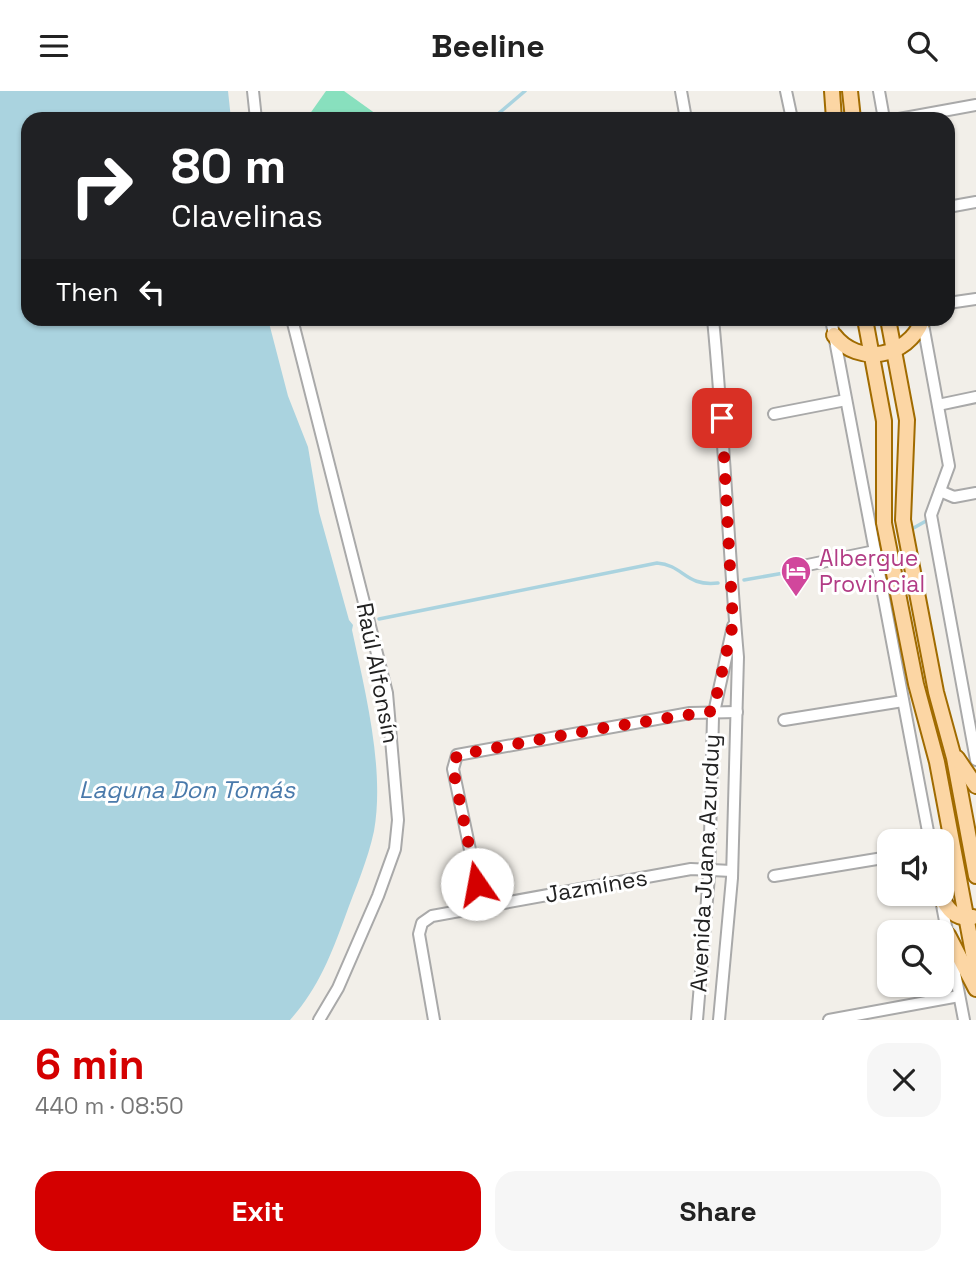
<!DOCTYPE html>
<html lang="en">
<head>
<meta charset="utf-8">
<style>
  :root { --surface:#fff; --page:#f6f6f6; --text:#222; --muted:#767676; --accent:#d40000 }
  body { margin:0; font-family:"Space Grotesk",sans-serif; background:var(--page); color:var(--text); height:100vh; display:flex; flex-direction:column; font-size:26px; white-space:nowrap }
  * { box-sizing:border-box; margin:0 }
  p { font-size:23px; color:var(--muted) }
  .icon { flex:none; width:38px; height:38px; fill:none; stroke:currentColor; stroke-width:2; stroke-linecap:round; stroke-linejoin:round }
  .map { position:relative; height:929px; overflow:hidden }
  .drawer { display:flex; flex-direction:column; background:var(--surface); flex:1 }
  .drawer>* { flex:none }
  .hud { position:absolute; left:21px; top:21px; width:934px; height:214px; border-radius:21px; box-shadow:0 2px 5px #0004; background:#202124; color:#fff; overflow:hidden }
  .fabs { position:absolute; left:877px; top:738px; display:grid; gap:14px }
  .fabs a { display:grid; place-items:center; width:77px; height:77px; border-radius:14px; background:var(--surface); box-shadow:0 2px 5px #0004; font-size:35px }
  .pin { position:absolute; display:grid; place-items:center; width:60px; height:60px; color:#fff; margin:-30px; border-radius:14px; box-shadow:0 4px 10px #0006 }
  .me { position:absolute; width:77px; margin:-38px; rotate:348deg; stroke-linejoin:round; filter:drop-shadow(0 0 5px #0008) }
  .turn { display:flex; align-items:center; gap:24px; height:147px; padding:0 35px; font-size:32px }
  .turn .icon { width:91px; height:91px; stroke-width:2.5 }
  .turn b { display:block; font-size:49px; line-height:60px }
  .then { display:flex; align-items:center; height:66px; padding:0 35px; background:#0003; gap:14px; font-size:26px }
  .round { display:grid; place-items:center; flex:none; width:74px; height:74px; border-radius:21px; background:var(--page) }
  .summary { display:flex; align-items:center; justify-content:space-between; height:119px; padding:0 35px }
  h1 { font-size:42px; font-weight:700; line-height:52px; color:var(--accent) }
  .button { display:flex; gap:14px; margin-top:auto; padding:14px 35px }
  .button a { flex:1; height:80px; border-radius:21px; background:var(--accent); color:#fff; font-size:28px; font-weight:700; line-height:80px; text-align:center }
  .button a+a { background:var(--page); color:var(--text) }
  header { display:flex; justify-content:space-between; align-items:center; height:91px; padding:0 35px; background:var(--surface); font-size:32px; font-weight:700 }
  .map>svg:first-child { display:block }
  .pitch { fill:#88e0be }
  .water { fill:#aad3df }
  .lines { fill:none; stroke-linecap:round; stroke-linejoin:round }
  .stream { stroke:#aad3df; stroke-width:3.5 }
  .minor-casing { stroke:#a9a9a9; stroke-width:14 }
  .major-casing { stroke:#a06b00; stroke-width:18 }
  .minor { stroke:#fff; stroke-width:10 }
  .major { stroke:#fcd6a4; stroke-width:14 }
  .route { stroke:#d40000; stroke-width:12; stroke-dasharray:0 21.6 }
  .labels { text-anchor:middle; stroke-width:6; stroke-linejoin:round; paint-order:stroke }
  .hotel-label { font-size:23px; fill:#b23c85; stroke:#fff; text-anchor:start }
  .street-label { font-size:23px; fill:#222; stroke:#fff }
  .water-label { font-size:24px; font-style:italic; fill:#4a7aab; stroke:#fff }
</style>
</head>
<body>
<header><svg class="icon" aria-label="menu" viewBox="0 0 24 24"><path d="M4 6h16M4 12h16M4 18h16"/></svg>Beeline<svg class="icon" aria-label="search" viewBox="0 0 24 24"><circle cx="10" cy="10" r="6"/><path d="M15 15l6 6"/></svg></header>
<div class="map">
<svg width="976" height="929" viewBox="0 0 976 929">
  <rect width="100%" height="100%" fill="#f2efe9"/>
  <!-- pitch -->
  <path class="pitch" d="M 326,0 L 344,0 L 383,28 L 315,28 L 309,24 Z"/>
  <!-- water -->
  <path class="water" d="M 0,0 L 228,0 L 231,28 L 28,28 L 28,228 L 268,228 L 288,305 L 308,356 L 319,421 L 349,529 L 353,534 L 352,539 C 365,600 385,678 374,740 C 368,769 355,798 345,826 C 331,864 318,898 290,929 L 0,929 Z"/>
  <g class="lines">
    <!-- stream -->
    <g class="stream">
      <path d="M 492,28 L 525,0"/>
      <path d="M 910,439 L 926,430"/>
      <path d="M 744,489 L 784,482"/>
      <path d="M 379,528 L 657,472 C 684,474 685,496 718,492"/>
    </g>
    <!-- minor casing -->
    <g class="minor-casing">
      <g id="minor">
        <path d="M 253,0 L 256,28"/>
        <path d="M 681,0 L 686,28"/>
        <path d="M 786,0 L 792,28"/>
        <path d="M 879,0 L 884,28"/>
        <path d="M 899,28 L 976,14"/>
        <path d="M 948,116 L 976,111"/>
        <path d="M 948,212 L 976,208"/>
        <path d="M 292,228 L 387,602 L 398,729 L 395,758 L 378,805 L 338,897 L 319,929"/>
        <path d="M 713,228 C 724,340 728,454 738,566 L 732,787 L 719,929"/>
        <path d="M 831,228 L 930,751"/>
        <path d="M 922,228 L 949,375 L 931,424 L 976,669"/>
        <path d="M 938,314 L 976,306"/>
        <path d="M 774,323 L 846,309"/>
        <path d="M 940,400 L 954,406 L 976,402"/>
        <path d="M 793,477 L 875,460"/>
        <path d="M 784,629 L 903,610"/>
        <path d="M 774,785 L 889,766"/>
        <path d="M 941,809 L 964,929"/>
        <path d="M 482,816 L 453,678 L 457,664 L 690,622 L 737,621"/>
        <path d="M 434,929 L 419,843 L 422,832 L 432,825 L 691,778 L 732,780"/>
        <path d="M 697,929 L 709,785 L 713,626 L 733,535"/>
        <path d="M 829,929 L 959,905"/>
      </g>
    </g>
    <!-- major casing -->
    <g class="major-casing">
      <g id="major">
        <path d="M 832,0 L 834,28"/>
        <path d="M 850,0 L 853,28"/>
        <path d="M 865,228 L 884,330 L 884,432 L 916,593 L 937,671 L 976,878"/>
        <path d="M 888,228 L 907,329 L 903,429 L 936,601 L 954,667 L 976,785"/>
        <path d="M 834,244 C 858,276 908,266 922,230"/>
        <path d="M 957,667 L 976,695"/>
        <path d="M 940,803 C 947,818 955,829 973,826"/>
        <path d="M 948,844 L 976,898"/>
      </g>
    </g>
    <!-- minor -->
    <use href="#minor" class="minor"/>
    <!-- major -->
    <use href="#major" class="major"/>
  </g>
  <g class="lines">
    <!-- route -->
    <path class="route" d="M 477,793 L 453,678 L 457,664 L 591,639 L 713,620 L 733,533 L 722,327"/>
  </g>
  <!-- icons -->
  <defs>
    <g id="hotel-pin" transform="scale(1.575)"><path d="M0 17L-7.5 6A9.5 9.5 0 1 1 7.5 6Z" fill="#d1479c" stroke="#fff"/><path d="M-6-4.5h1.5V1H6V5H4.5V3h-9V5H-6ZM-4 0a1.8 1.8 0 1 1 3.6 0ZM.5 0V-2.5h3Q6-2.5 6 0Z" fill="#fff"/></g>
  </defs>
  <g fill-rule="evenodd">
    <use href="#hotel-pin" x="796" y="480"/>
  </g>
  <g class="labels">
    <!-- hotel labels -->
    <g class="hotel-label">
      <text x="819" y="475">Albergue<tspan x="819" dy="26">Provincial</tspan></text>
    </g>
    <!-- street labels -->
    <g class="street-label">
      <text transform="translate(378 582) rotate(79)" y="8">Raúl Alfonsín</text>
      <text transform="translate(705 772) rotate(-87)" y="8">Avenida Juana Azurduy</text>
      <text transform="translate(596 795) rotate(-10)" y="8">Jazmínes</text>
    </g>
    <!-- water labels -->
    <g class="water-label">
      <text x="187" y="707">Laguna Don Tomás</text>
    </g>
  </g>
</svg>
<div class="fabs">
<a><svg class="icon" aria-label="sound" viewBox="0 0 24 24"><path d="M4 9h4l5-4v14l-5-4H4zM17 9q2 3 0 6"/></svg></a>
<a><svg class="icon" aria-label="search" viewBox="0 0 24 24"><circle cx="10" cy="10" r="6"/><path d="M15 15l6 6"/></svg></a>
</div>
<div class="pin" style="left:722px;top:327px;background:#d93025"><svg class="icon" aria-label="arrive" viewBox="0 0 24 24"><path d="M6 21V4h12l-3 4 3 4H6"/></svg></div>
<svg class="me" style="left:477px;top:793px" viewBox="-20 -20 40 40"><circle r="19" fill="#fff"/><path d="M0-13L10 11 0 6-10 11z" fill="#d40000"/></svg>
<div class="hud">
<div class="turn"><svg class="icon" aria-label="right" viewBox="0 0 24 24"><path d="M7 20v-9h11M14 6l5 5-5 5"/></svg><div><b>80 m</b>Clavelinas</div></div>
<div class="then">Then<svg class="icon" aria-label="left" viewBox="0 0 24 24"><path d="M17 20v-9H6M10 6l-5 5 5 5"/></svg></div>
</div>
</div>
<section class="drawer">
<div class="summary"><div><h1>6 min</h1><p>440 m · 08:50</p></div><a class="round"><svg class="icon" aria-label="close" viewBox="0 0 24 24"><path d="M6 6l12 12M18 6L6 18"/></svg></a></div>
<div class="button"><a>Exit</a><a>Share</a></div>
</section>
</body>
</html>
